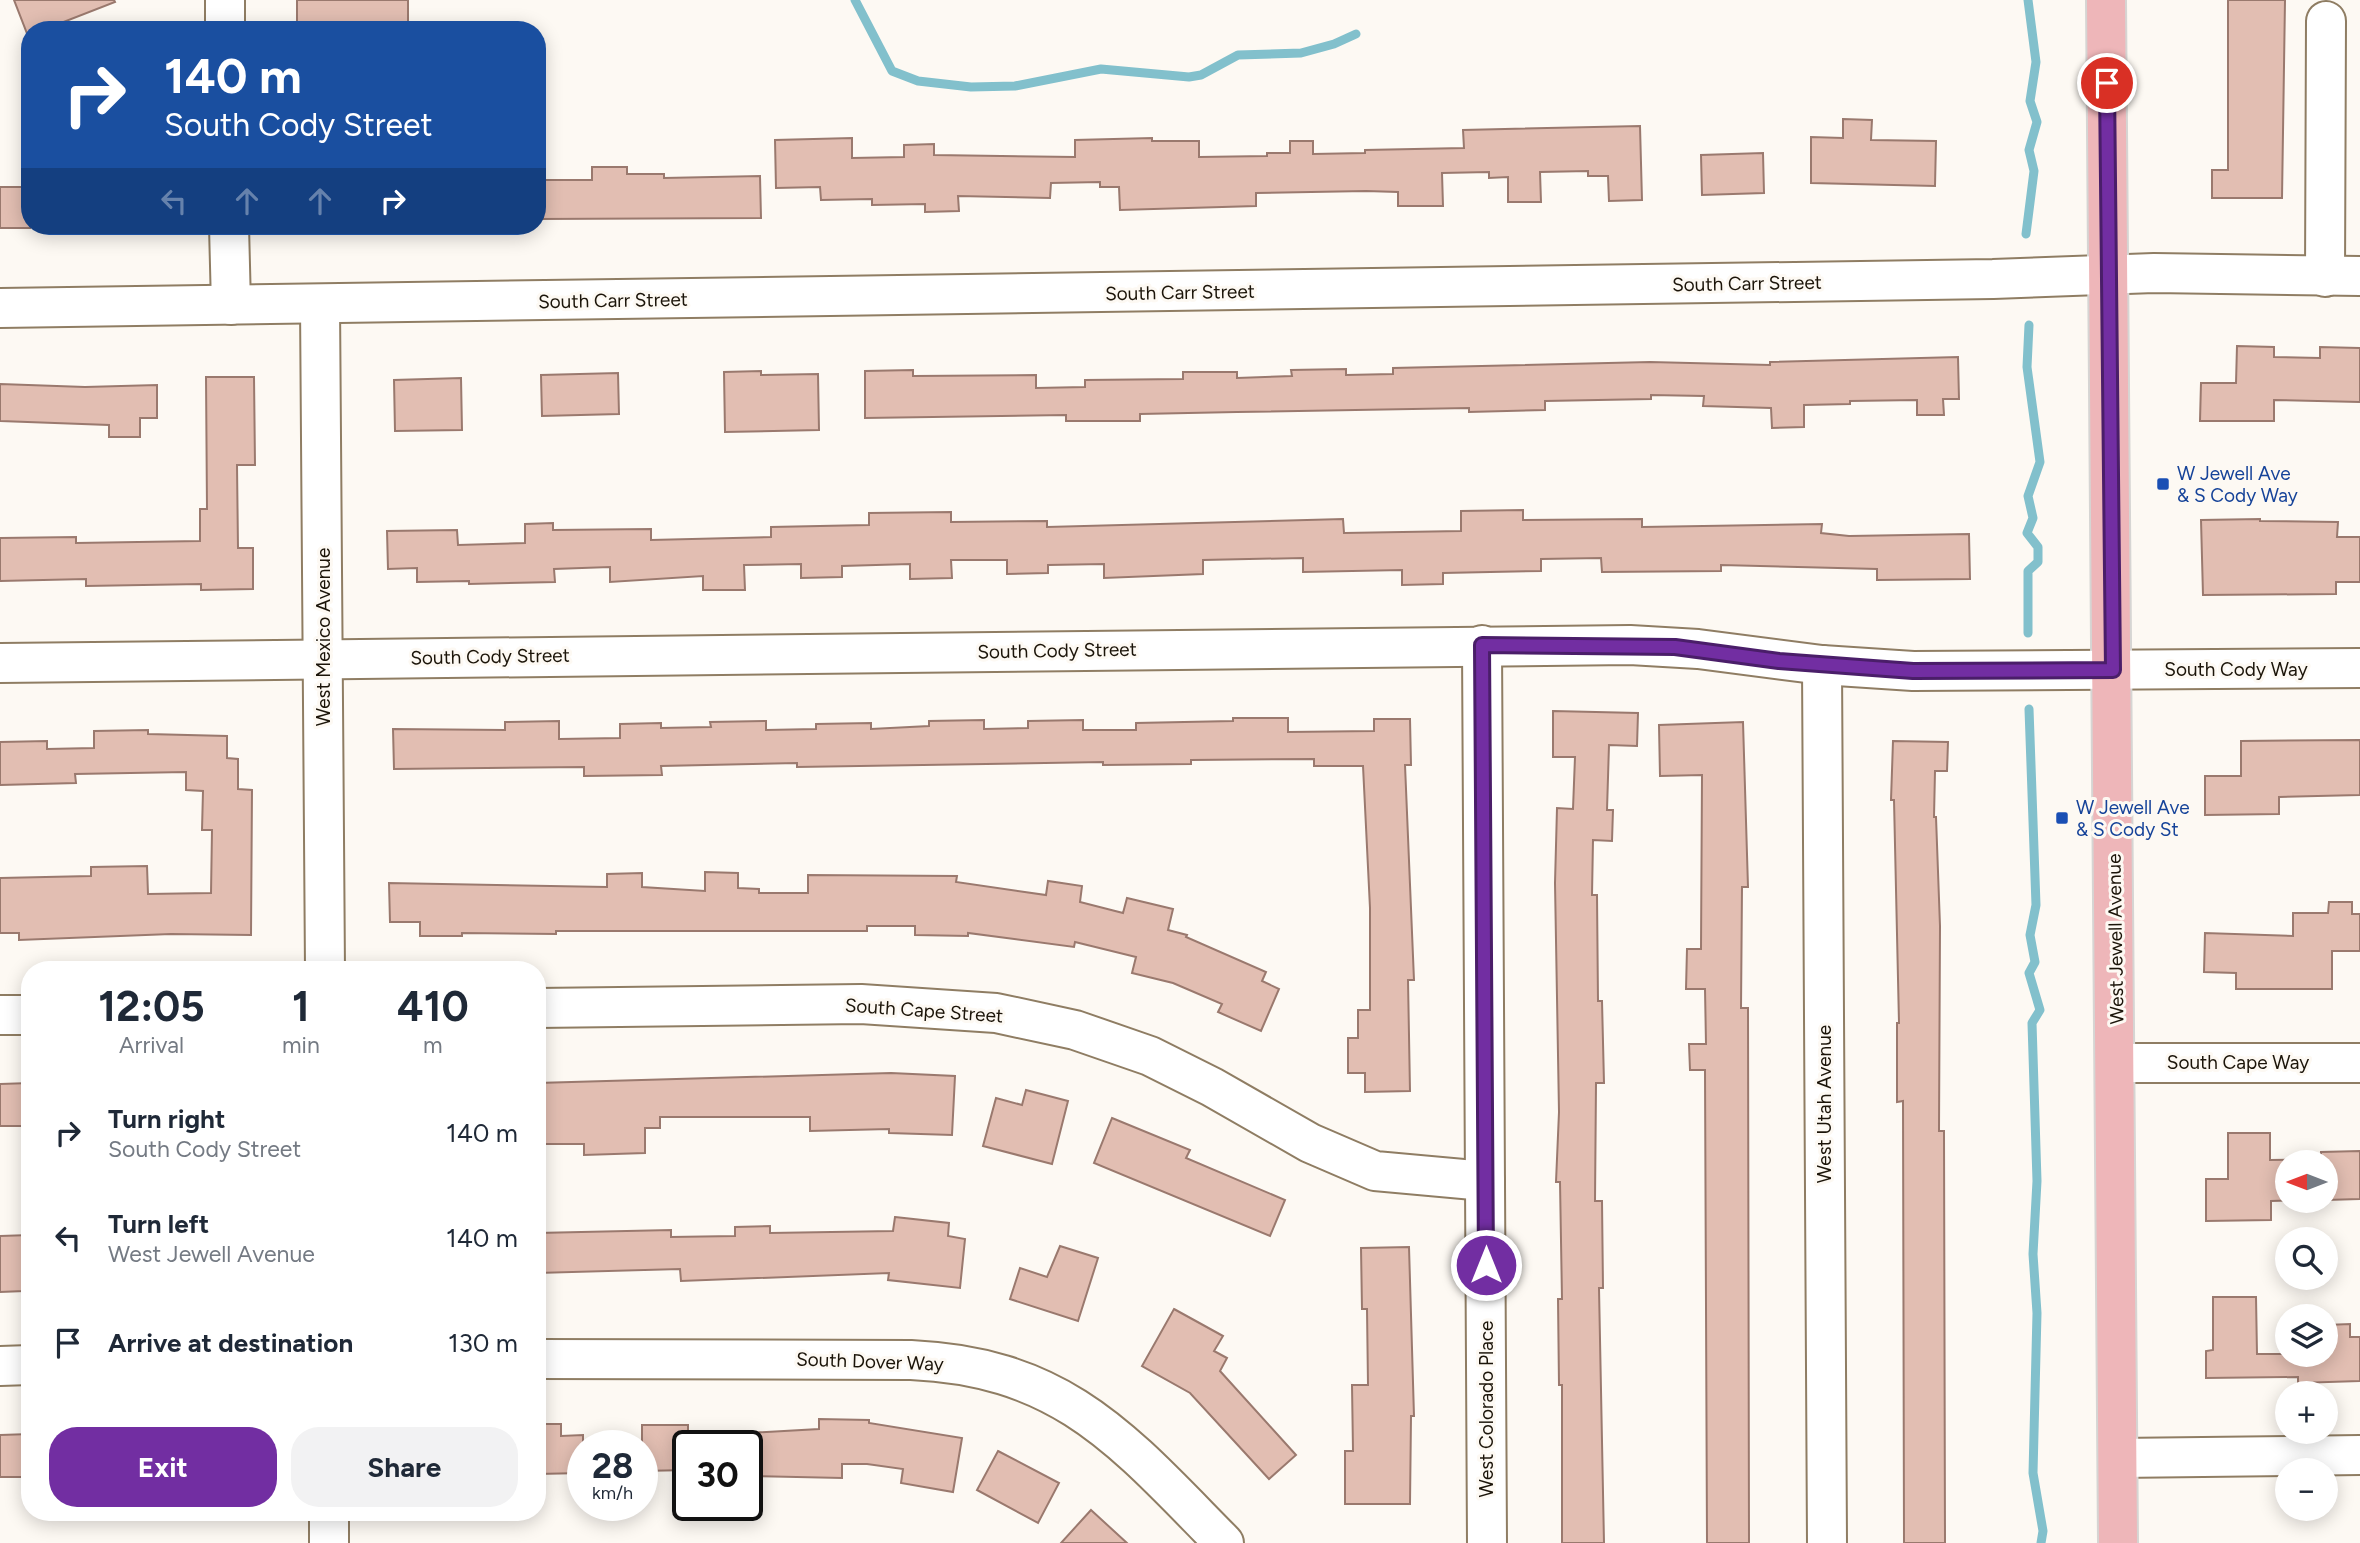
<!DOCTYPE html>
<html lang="en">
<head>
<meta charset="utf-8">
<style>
  :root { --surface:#fff; --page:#f2f2f3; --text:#1f2937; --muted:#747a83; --accent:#722ea2 }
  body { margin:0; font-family:Figtree,sans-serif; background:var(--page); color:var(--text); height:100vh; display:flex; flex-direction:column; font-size:26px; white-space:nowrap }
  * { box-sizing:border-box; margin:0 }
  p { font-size:23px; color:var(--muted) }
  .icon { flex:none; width:38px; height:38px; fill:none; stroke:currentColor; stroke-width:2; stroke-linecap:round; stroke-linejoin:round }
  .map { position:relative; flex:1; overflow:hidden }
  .panel { position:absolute; left:21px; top:961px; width:525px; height:560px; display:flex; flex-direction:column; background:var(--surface); border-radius:28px; box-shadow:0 4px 18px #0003 }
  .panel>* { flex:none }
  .hud { position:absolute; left:21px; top:21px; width:525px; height:214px; border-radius:28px; box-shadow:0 4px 18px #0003; background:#1a4fa0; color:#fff; overflow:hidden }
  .needle { width:46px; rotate:270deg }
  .controls { position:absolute; left:2275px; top:1150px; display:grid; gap:14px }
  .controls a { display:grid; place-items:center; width:63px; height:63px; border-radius:50%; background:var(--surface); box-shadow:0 4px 18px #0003; font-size:35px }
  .speed { position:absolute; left:567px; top:1430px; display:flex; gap:14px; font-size:35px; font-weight:700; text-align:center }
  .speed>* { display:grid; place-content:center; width:91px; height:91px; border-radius:50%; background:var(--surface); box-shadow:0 4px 18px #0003; line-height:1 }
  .speed small { font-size:18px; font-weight:400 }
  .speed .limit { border:4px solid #111; border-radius:10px; background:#fff; color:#111 }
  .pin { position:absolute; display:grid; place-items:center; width:60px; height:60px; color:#fff; margin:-30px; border:4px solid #fff; border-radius:50%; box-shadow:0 2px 7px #0007 }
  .me { position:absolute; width:77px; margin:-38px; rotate:0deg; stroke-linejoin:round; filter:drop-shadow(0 0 5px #0008) }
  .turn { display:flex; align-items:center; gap:24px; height:147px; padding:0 28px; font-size:32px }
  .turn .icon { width:91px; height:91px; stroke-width:2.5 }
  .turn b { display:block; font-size:49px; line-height:60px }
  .lanes { display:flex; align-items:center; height:66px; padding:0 28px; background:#0003; justify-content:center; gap:35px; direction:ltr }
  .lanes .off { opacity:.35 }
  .eta { display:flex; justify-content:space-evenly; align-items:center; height:119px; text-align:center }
  .eta b { font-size:42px; font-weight:700; line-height:49px }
  .cta { display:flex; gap:14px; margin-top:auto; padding:14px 28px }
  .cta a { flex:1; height:80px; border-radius:28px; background:var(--accent); color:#fff; font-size:28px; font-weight:700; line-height:80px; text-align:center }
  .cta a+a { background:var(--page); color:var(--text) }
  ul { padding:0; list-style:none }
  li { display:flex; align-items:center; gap:21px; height:105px; padding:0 28px }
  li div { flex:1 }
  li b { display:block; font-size:26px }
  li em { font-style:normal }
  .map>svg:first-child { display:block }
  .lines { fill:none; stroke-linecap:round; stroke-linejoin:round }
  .stream { stroke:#82c0cc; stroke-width:9 }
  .building { fill:#e2beb2; stroke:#9a796e; stroke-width:2 }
  .minor-casing { stroke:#8f7d63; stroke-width:42 }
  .major-casing { stroke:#d6d5d3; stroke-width:42 }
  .minor { stroke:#fff; stroke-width:38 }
  .major { stroke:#eeb6b9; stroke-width:38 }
  .route-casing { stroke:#4a1e69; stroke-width:18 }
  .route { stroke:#722ea2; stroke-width:12 }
  .transit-dot { fill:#1a4fb4; stroke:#fdf9f3; stroke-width:2.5 }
  .labels { text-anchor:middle; stroke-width:6; stroke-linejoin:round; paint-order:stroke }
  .street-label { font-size:19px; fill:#1b1409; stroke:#fdf9f3 }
  .transit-label { font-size:19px; fill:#164399; stroke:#fdf9f3; text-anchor:start }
</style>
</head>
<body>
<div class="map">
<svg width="2360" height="1543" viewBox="0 0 2360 1543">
  <rect width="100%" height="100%" fill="#fdf9f3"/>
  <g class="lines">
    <!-- stream -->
    <g class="stream">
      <path d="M 855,0 L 892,71 L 918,81 L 971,87 L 1015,86 L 1101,69 L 1189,77 L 1201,75 L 1238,55 L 1301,53 L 1334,44 L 1356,34"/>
      <path d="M 2026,234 L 2034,171 L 2029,150 L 2037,122 L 2030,101 L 2036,62 L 2028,0"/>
      <path d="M 2028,633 L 2028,571 L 2038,562 L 2038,547 L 2027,533 L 2033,518 L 2028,496 L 2040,462 L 2027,367 L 2029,325"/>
      <path d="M 2029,709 L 2036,905 L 2030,935 L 2035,962 L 2029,973 L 2040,1010 L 2032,1023 L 2037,1181 L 2033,1254 L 2037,1313 L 2033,1473 L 2043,1531 L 2041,1543"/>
    </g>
  </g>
  <!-- building -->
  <g class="building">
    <path d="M 14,0 L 114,0 L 115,2 L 43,30 L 30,30 L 28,36 Z"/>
    <rect x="297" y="0" width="111" height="30"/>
    <path d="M 2228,0 L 2285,0 L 2282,198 L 2212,198 L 2212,170 L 2228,170 Z"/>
    <path d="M 1843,119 L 1872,120 L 1871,140 L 1936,141 L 1935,186 L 1811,183 L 1811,137 L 1843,138 Z"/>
    <path d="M 1640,126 L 1642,200 L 1609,201 L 1608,176 L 1588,176 L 1588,171 L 1540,172 L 1541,202 L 1508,202 L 1508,177 L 1489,178 L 1489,172 L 1442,173 L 1443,206 L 1398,206 L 1398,192 L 1366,191 L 1256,193 L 1256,206 L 1120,210 L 1119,187 L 1100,187 L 1100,182 L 1051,183 L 1050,198 L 958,196 L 959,211 L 925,212 L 925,204 L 872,205 L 872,199 L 821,200 L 820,187 L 776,188 L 775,140 L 852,138 L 852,158 L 904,157 L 904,145 L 934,144 L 934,155 L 1075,157 L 1075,140 L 1152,138 L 1152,141 L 1199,141 L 1199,157 L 1267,156 L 1267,153 L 1290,153 L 1290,141 L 1313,141 L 1313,154 L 1365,153 L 1365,150 L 1464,148 L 1463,130 Z"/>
    <path d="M 1763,153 L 1764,193 L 1702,195 L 1701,155 Z"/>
    <path d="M 592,167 L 627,167 L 627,174 L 664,174 L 664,178 L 760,176 L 761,218 L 537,219 L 537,180 L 592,180 Z"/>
    <rect x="0" y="187" width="30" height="41"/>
    <path d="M 2237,346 L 2274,347 L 2274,357 L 2320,358 L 2320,347 L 2360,348 L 2360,402 L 2274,400 L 2274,421 L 2200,421 L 2201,383 L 2236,383 Z"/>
    <path d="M 1958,357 L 1959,399 L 1943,399 L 1944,415 L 1917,415 L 1917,400 L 1850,401 L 1850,404 L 1804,405 L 1804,427 L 1772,428 L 1771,408 L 1703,406 L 1704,396 L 1651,395 L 1651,399 L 1545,401 L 1545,410 L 1469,412 L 1469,408 L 1237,412 L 1140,414 L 1140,421 L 1066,421 L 1066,415 L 865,418 L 865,371 L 913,370 L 913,376 L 1036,375 L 1036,388 L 1085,387 L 1085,380 L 1183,379 L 1183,372 L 1237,372 L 1237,378 L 1292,376 L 1291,370 L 1346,369 L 1346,375 L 1393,374 L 1393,368 L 1650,362 L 1770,365 L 1770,362 Z"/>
    <path d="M 761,371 L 761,375 L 818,374 L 819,430 L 725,432 L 724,372 Z"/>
    <path d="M 618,373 L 619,414 L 542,416 L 541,375 Z"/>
    <path d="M 206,377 L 254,377 L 255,465 L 237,465 L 238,548 L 253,548 L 253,589 L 201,590 L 201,584 L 86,586 L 86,579 L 0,581 L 0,538 L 76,537 L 76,543 L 200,541 L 200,509 L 207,509 Z"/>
    <path d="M 461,378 L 462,430 L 395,431 L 394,380 Z"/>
    <path d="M 0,384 L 85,387 L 157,385 L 157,418 L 140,418 L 140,437 L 109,437 L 109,425 L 0,421 Z"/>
    <path d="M 1523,510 L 1523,520 L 1642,519 L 1642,527 L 1822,524 L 1821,533 L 1849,536 L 1969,534 L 1970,579 L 1877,580 L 1877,569 L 1721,565 L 1721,571 L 1602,572 L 1601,558 L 1541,559 L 1541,571 L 1443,573 L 1443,584 L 1402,585 L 1402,570 L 1303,572 L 1303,558 L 1203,560 L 1203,574 L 1104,578 L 1104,564 L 1048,565 L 1048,573 L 1007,574 L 1007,560 L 951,560 L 952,578 L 910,579 L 910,564 L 842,566 L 842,577 L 801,578 L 801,564 L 744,565 L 745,590 L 703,590 L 703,576 L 610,582 L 610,567 L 554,569 L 555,582 L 469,584 L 469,581 L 417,582 L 417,568 L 388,569 L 387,531 L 457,530 L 458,545 L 525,543 L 525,524 L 553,523 L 553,530 L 651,529 L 651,540 L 771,537 L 771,527 L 869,525 L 869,513 L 951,512 L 951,522 L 1047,521 L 1047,527 L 1343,519 L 1344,533 L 1461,531 L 1461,511 Z"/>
    <path d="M 2260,519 L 2260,521 L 2338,522 L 2337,537 L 2360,537 L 2360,582 L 2336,582 L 2336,594 L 2203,595 L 2201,520 Z"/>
    <path d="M 1553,711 L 1638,713 L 1637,746 L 1609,745 L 1607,810 L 1613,810 L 1612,841 L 1593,840 L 1592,895 L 1597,895 L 1598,1001 L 1602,1001 L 1604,1083 L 1596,1083 L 1595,1201 L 1602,1201 L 1603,1288 L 1599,1288 L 1604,1543 L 1562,1543 L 1562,1385 L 1559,1385 L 1558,1299 L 1562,1299 L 1560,1182 L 1556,1182 L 1559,1112 L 1555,883 L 1557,808 L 1573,809 L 1575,757 L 1553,757 Z"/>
    <path d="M 1233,718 L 1288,718 L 1288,732 L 1374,731 L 1374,719 L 1410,719 L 1411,765 L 1405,765 L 1414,980 L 1408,980 L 1410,1091 L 1365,1092 L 1365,1073 L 1348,1073 L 1348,1038 L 1358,1038 L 1358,1010 L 1370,1010 L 1370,908 L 1363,766 L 1314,766 L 1314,759 L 1191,760 L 1191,764 L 1103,765 L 1103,762 L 797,767 L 797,763 L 661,766 L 662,775 L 584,776 L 584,767 L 394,769 L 393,729 L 505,730 L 505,722 L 559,721 L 559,739 L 620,738 L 620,724 L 661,723 L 661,728 L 711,727 L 710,722 L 766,721 L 766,730 L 816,729 L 816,724 L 871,723 L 871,729 L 929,726 L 929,721 L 984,720 L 984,729 L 1028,728 L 1028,721 L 1083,720 L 1083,730 L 1136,730 L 1136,723 L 1233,721 Z"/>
    <path d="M 1743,722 L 1748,887 L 1742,887 L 1741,1008 L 1748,1008 L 1749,1543 L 1707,1543 L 1705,1070 L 1690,1070 L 1689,1044 L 1706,1044 L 1705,989 L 1686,989 L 1687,949 L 1701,949 L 1702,775 L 1660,776 L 1659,725 Z"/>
    <path d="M 148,730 L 148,734 L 227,736 L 227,758 L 238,759 L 238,789 L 252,790 L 251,935 L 171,934 L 19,940 L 19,933 L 0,933 L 0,878 L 91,876 L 91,867 L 147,866 L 148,894 L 211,893 L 212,830 L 202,830 L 203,791 L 186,790 L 186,772 L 75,774 L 76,783 L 0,785 L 0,742 L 47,741 L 47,749 L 94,748 L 94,731 Z"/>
    <path d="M 2360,740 L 2360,795 L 2279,797 L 2279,814 L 2205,815 L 2205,776 L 2241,776 L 2241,741 Z"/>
    <path d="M 1893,741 L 1948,742 L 1947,771 L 1935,771 L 1934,817 L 1936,817 L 1940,926 L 1939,1131 L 1944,1131 L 1945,1543 L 1904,1543 L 1903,1101 L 1897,1102 L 1897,1023 L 1899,1023 L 1894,800 L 1891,800 Z"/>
    <path d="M 705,872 L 738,873 L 738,888 L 759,889 L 759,893 L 808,893 L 808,875 L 957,876 L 956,882 L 1046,895 L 1048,881 L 1082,886 L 1080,902 L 1123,913 L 1127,898 L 1173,909 L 1168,930 L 1187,935 L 1186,937 L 1266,972 L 1262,981 L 1279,989 L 1261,1031 L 1218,1012 L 1222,1004 L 1173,983 L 1132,973 L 1136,957 L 1075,942 L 1074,947 L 968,933 L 968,936 L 915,935 L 915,926 L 867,926 L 867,931 L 556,931 L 556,934 L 462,933 L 462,936 L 420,936 L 420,922 L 390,922 L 389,883 L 607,887 L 607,874 L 642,873 L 642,887 L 705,891 Z"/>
    <path d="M 2329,902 L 2352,902 L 2352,914 L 2360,914 L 2360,951 L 2332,951 L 2332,989 L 2236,989 L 2236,973 L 2204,972 L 2205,933 L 2293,936 L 2293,913 L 2328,913 Z"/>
    <path d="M 891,1073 L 955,1076 L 952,1135 L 889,1133 L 889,1129 L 810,1131 L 810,1117 L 660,1117 L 660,1128 L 645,1128 L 645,1153 L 584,1155 L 584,1144 L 537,1144 L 537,1083 Z"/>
    <path d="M 30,1083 L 30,1126 L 0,1126 L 0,1084 Z"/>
    <path d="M 1026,1090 L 1068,1101 L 1052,1164 L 983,1146 L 996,1098 L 1022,1105 Z"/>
    <path d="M 1112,1118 L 1190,1150 L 1186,1158 L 1285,1200 L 1270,1236 L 1094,1163 Z"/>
    <path d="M 2228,1133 L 2270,1133 L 2270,1160 L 2321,1159 L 2321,1152 L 2360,1151 L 2360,1199 L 2326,1200 L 2326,1162 L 2287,1162 L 2287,1200 L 2299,1200 L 2271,1201 L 2271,1220 L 2206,1221 L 2206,1179 L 2228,1179 Z"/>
    <path d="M 895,1217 L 949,1223 L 948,1236 L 965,1239 L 960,1288 L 888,1280 L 889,1273 L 681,1281 L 680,1269 L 537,1273 L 537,1233 L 671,1230 L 671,1237 L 735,1236 L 735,1227 L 770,1226 L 770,1233 L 893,1231 Z"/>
    <path d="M 30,1235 L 30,1286 L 24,1286 L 24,1291 L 0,1292 L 0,1236 Z"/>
    <path d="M 1060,1246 L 1098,1258 L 1078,1321 L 1010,1299 L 1020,1268 L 1047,1277 Z"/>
    <path d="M 1409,1247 L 1414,1416 L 1411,1416 L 1410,1504 L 1345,1504 L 1345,1451 L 1353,1451 L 1352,1385 L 1368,1385 L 1367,1309 L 1362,1309 L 1361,1248 Z"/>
    <path d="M 2213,1297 L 2256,1297 L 2257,1354 L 2326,1354 L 2326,1325 L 2350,1324 L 2350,1337 L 2360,1337 L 2360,1381 L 2298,1383 L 2298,1377 L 2206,1378 L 2206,1351 L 2213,1350 Z"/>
    <path d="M 1174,1309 L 1223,1336 L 1214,1351 L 1227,1358 L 1220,1371 L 1296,1455 L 1269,1479 L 1190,1393 L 1142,1366 Z"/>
    <path d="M 819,1419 L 869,1420 L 869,1423 L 962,1438 L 953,1492 L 901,1483 L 903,1469 L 867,1464 L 842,1464 L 842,1478 L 747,1476 L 747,1433 L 819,1429 Z"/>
    <path d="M 537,1424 L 561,1424 L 561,1436 L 583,1435 L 583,1473 L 537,1474 Z"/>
    <path d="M 642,1425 L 688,1425 L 688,1470 L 642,1471 Z"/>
    <path d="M 30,1434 L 30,1477 L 0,1477 L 0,1435 Z"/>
    <path d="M 998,1451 L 1059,1483 L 1038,1523 L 977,1490 Z"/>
    <path d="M 1091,1510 L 1127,1543 L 1061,1543 Z"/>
  </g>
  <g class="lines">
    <!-- minor casing -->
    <g class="minor-casing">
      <g id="minor">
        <path d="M 225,0 L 225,30"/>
        <path d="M 229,226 L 231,305"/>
        <path d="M 2325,277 L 2326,21"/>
        <path d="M 320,304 L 325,970"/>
        <path d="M 0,308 L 1993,279 L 2154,273 L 2360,276"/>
        <path d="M 1482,645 L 1487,1543"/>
        <path d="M 0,663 L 1630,645 L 1698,649 L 1822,665 L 1913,671 L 2360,668"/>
        <path d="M 1822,665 L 1827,1543"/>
        <path d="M 537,1008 L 861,1004 L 996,1013 L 1075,1030 L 1150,1056 L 1212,1087 L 1310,1143 L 1375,1171 L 1485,1181"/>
        <path d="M 0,1015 L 30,1015"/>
        <path d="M 2116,1063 L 2360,1063"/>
        <path d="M 537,1359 L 911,1360 C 1065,1367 1124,1442 1224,1543"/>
        <path d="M 0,1366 L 30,1365"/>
        <path d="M 2118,1458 L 2360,1455"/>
        <path d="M 329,1543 L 329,1512"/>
      </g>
    </g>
    <!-- major casing -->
    <g class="major-casing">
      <path id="major" d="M 2106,0 L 2118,1543"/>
    </g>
    <!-- minor -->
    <use href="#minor" class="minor"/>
    <!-- major -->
    <use href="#major" class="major"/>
  </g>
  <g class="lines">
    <!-- route casing -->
    <g class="route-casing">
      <path id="route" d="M 1486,1265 L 1482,645 L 1675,647 L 1779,661 L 1913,671 L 2113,670 L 2107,83"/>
    </g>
    <!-- route -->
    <use href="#route" class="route"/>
  </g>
  <!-- markers -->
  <g class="transit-dot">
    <rect x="2156" y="477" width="14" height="14" rx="3.5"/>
    <rect x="2055" y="811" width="14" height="14" rx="3.5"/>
  </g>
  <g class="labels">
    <!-- street labels -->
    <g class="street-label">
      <text transform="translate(1747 283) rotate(-1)" y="7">South Carr Street</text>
      <text transform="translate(1180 292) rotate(-1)" y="7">South Carr Street</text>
      <text transform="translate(613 300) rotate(-1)" y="7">South Carr Street</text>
      <text transform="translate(323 637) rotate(-90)" y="7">West Mexico Avenue</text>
      <text transform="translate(1057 650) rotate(-1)" y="7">South Cody Street</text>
      <text transform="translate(490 656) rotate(-1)" y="7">South Cody Street</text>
      <text x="2236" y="676">South Cody Way</text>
      <text transform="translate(2115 939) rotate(-91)" y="7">West Jewell Avenue</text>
      <text transform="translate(924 1010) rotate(4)" y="7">South Cape Street</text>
      <text x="2238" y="1069">South Cape Way</text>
      <text transform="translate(1824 1104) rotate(-90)" y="7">West Utah Avenue</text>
      <text transform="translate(870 1361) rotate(2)" y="7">South Dover Way</text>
      <text transform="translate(1486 1409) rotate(-90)" y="7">West Colorado Place</text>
    </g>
    <!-- transit labels -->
    <g class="transit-label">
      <text x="2177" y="480">W Jewell Ave<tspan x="2177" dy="22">&amp; S Cody Way</tspan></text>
      <text x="2076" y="814">W Jewell Ave<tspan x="2076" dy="22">&amp; S Cody St</tspan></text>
    </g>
  </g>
</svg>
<div class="controls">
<a><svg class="needle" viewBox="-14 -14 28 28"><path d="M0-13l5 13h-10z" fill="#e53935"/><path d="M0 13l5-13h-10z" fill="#747a83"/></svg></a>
<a><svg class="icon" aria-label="search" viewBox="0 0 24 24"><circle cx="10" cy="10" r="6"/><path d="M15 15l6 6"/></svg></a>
<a><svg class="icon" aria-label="layers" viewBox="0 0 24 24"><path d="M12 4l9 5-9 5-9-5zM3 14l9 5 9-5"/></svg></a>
<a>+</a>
<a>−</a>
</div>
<div class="speed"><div>28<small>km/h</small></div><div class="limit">30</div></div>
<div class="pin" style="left:2107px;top:83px;background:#d93025"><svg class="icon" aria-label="arrive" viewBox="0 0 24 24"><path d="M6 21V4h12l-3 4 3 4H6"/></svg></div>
<svg class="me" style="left:1486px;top:1265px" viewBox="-20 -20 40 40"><circle r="17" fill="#722ea2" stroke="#fff" stroke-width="3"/><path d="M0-11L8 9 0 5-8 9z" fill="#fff"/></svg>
<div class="hud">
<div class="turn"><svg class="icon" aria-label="right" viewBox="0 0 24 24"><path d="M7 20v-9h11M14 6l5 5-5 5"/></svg><div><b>140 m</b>South Cody Street</div></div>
<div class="lanes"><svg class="icon off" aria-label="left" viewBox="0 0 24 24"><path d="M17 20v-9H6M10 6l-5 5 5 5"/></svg><svg class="icon off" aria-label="ahead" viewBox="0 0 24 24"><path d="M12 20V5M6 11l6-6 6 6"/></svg><svg class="icon off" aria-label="ahead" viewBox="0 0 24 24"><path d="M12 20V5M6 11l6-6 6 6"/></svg><svg class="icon" aria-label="right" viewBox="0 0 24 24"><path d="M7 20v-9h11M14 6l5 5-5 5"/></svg></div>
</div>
<section class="panel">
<div class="eta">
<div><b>12:05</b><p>Arrival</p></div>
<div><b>1</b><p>min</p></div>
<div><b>410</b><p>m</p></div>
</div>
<ul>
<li><svg class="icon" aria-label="right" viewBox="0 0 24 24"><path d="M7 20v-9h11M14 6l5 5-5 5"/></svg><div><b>Turn right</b><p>South Cody Street</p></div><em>140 m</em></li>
<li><svg class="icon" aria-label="left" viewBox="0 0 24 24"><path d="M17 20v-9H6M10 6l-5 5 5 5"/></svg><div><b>Turn left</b><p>West Jewell Avenue</p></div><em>140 m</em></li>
<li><svg class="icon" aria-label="arrive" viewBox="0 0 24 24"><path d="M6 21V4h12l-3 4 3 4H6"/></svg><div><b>Arrive at destination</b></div><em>130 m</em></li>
</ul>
<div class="cta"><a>Exit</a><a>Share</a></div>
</section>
</div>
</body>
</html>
